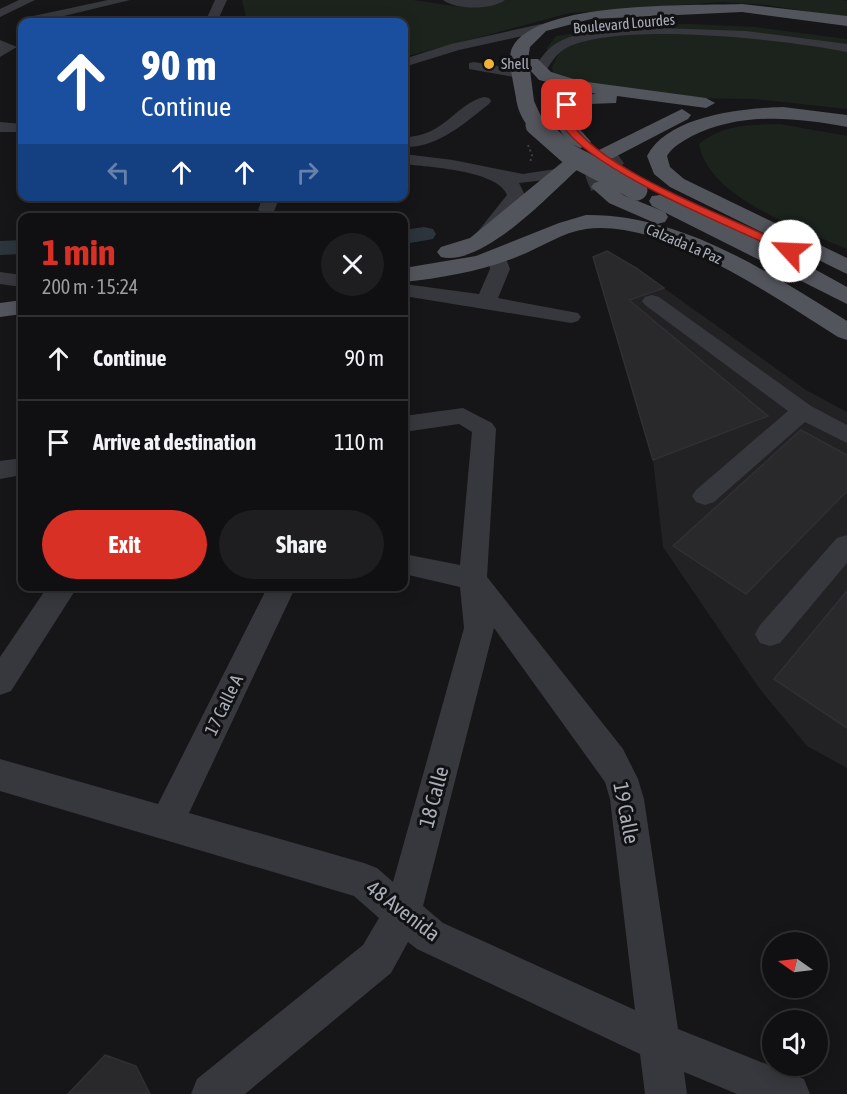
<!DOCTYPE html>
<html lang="en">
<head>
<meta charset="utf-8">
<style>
  :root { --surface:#101012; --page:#1e1e20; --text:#f1f3f6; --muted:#9c9d9f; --line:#303032; --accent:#d93025 }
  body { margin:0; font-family:"Asap Condensed",sans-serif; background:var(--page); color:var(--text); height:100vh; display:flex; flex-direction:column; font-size:22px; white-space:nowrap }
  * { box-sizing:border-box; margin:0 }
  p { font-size:20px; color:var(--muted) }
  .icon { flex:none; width:33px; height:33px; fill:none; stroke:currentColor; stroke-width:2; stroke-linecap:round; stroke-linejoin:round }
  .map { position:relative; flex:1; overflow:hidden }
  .sheet { position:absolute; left:18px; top:213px; width:390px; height:378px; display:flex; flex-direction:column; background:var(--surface); border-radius:12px; box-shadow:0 3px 15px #0003,0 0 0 2px var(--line) }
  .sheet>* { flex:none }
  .top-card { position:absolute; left:18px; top:18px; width:390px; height:183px; border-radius:12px; box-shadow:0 3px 15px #0003,0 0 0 2px var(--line); background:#1a4fa0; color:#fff; overflow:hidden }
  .needle { width:39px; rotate:284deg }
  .controls { position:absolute; left:762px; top:932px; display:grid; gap:12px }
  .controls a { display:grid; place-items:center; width:66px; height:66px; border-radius:50%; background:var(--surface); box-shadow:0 3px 15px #0003,0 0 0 2px var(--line); font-size:30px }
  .pin { position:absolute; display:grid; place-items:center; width:51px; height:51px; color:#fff; margin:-26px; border-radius:12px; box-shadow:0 3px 9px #0006 }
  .me { position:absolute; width:66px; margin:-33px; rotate:295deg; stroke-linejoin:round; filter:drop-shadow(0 0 4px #0008) }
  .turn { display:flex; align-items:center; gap:21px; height:126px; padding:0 24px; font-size:27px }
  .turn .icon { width:78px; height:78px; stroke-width:2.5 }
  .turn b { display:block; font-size:42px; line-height:51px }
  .lanes { display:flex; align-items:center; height:57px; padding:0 24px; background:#0003; justify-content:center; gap:30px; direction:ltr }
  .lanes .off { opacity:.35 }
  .round { display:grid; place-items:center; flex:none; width:63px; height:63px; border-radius:32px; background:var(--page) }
  .overview { display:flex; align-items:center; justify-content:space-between; height:102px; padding:0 24px }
  h1 { font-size:36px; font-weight:700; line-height:45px; color:var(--accent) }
  .button { display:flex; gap:12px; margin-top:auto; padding:12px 24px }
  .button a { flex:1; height:69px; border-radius:36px; background:var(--accent); color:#fff; font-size:24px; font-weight:700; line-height:69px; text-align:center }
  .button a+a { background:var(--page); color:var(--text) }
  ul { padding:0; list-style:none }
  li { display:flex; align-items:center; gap:18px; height:84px; padding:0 24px; border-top:2px solid var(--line) }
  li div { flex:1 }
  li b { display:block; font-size:22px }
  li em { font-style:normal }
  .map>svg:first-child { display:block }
  .built { fill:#222225 }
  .green { fill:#1c231d }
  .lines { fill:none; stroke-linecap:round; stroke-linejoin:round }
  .river { fill:#2c353c; fill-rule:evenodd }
  .building { fill:#29292c; stroke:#303034; stroke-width:1.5 }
  .major-tunnel { stroke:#333438; stroke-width:21; stroke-dasharray:21 10; stroke-linecap:butt }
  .path { stroke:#3d3f44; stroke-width:2; stroke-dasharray:2 3; stroke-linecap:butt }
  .minor { fill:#37383d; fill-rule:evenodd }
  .major { fill:#53555c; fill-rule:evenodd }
  .major-bridge { stroke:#53555c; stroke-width:21 }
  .route { fill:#d93025; stroke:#8d1f18; stroke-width:1.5 }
  .poi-dot { fill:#f2b134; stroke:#111113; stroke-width:2 }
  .labels { text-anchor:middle; stroke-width:6; stroke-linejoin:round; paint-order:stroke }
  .far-street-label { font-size:15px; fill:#a8adb8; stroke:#111113 }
  .far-poi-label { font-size:15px; fill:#a8adb8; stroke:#111113; text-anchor:start }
  .street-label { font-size:18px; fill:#a8adb8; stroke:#111113 }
  .near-street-label { font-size:21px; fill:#a8adb8; stroke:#111113 }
</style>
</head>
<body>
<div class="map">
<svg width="847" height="1094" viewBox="0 0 847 1094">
  <rect width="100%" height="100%" fill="#161618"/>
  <!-- built -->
  <path class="built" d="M 607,251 L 636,268 L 806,390 L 847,412 L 847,768 L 807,746 L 759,688 L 663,547 L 653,460 Z"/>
  <!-- green -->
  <g class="green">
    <path d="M 242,0 L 413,0 L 461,7 L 496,0 L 842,0 L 847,1 L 847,18 L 767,5 L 722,2 L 570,13 L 404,57 L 404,22 L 247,22 Z"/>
    <path d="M 689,24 L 755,27 L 847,39 L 847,109 L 754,99 L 687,98 L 590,85 L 553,73 L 552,67 L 559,53 L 546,49 L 556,36 L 634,25 Z"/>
    <path d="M 780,124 L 847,136 L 847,249 C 803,230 708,198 699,144 C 724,124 749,125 780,124 Z"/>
  </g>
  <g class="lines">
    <!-- river -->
    <g class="river">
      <path d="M 424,227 L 433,229 L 436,234 L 433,239 L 404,244 L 404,230 Z"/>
      <path d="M 22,240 L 22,254 L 0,255 L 0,241 Z"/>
    </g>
  </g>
  <!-- building -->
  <g class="building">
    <path d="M 607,251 L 636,268 L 664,288 L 629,300 L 768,416 L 653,460 L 593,257 Z"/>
    <path d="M 801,430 L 847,455 L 847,491 L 746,594 L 673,546 Z"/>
    <path d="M 847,591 L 847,728 L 774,679 Z"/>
    <path d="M 105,1055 L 136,1066 L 150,1094 L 68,1094 Z"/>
  </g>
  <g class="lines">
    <!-- major-tunnel -->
    <path class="major-tunnel" d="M 601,187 L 596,175 L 597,170 L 618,155"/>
    <!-- path -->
    <path class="path" d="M 528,145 L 532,155 L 530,163"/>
    <!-- minor -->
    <g class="minor">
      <path d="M 19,0 L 35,0 L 0,17 L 0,9 Z"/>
      <path d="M 108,0 L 130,0 L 39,22 L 22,22 L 22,25 L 18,22 L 24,18 Z"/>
      <path d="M 215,0 L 227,0 L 217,22 L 205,22 Z"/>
      <path d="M 443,0 L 505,0 C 492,10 456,10 443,0 Z"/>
      <path d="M 541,24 L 547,28 L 545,31 L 459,50 L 404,67 L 404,59 L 451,44 Z"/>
      <path d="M 660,28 L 746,31 L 847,44 L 847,52 C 786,40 624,21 568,47 C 557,52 550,64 544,74 L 534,74 L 532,71 C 539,61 546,49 557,43 C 586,26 628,29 660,28 Z"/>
      <path d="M 0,40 L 17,47 L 0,57 Z"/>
      <path d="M 474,62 L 520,70 L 527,74 L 520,78 L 469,69 L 469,63 Z"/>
      <path d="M 484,97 L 489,98 L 491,101 L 489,104 C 463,124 438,148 404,147 L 404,137 C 444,137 455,104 484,97 Z"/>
      <path d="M 0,122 L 22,124 L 22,132 L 0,132 Z"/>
      <path d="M 404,154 L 453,160 L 523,174 L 562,168 L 570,173 L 562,178 L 519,183 L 525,195 L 487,244 L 480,246 L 471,240 L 507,195 C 498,170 427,167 404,164 Z"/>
      <path d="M 263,196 L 280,196 L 273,214 L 267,215 L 258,210 Z"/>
      <path d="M 497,251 L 504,253 L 510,269 L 498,298 L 578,313 L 581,317 L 578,321 L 571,323 L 404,296 L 404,284 L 479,294 L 490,269 L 488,257 Z"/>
      <path d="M 0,272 L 22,275 L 22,287 L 0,284 Z"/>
      <path d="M 652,295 L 659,297 L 811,406 L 847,425 L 847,443 L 805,422 L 714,502 L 705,505 L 696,502 L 692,496 L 696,490 L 788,411 L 645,305 L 642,301 L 645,297 Z"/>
      <path d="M 463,408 L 492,423 L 496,429 L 487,577 L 623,749 L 638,779 L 644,799 L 678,1029 L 804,1079 L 810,1094 L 737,1094 L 684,1072 L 687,1094 L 645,1094 L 640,1054 L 417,949 L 408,942 L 391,973 L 245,1094 L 191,1094 L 197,1079 L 363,945 L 379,918 L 354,896 L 0,791 L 0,759 L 158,804 L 268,586 L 296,586 L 189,813 L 364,863 L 377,868 L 393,882 L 464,628 L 460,587 L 404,574 L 404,554 L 460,565 L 472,432 L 459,424 L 404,432 L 404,416 ZM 494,628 L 605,782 L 610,799 L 635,1010 L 443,923 L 423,906 Z"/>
      <path d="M 22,458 L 22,475 L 0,479 L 0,461 Z"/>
      <path d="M 847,535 L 847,563 L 780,643 L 770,646 L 760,643 L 755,634 L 760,625 L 837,538 Z"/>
      <path d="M 48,586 L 78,586 L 11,691 L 0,695 L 0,657 Z"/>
    </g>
    <!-- major -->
    <g class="major">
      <path d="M 742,4 L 847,16 L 847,26 L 742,12 L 591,19 L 546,31 L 530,47 L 528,59 L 538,59 L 551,72 L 580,81 L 706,98 L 715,103 L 706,108 L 617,96 L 616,103 L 588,104 L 573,113 L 577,126 L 591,142 L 581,148 C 566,144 552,124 556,108 L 579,95 L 596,94 L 539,80 L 530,70 L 534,101 L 545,125 L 536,131 C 525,128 517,109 516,98 C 514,85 507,59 512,48 C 536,0 692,6 742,4 Z"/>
      <path d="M 783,107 L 847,115 L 847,127 C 795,117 741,112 692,136 C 683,141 672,147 667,156 L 670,167 L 684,179 L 847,258 L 847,274 L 670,187 L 654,174 L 647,156 C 668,115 743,108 783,107 Z"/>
      <path d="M 682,109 L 691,115 L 688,119 L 613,158 L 599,158 L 596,154 L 599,150 Z"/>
      <path d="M 572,158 L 579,160 L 582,164 L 579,168 C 549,195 483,267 441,257 L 437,252 L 441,247 L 470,238 L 565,160 Z"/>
      <path d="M 601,181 L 608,183 L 623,195 L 665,212 L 668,217 L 665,222 L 657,224 L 609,203 L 591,187 L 594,183 Z"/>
      <path d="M 660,195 L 789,255 L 847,287 L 847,304 L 652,206 L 649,201 L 652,196 Z"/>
      <path d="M 586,215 C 682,214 768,272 847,321 L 847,340 L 838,337 C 774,297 664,219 586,229 C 563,232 540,248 519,256 C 483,271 442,278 404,282 L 404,268 L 476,256 L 559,223 Z"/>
      <path d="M 22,300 L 22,314 L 0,317 L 0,303 Z"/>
    </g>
    <!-- major-bridge -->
    <path class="major-bridge" d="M 536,125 L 570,155 L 637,190"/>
  </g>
  <!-- route -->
  <path class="route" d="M 565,104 L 571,105 L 567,111 C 576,158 710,210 754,230 C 767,236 784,242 795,251 L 787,253 C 738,230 585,168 562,124 C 560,121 560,115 559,111 Z"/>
  <!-- markers -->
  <circle class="poi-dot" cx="489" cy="64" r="6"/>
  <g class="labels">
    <!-- far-street labels -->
    <g class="far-street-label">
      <text transform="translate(624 24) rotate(-5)" y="5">Boulevard Lourdes</text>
      <text transform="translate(684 244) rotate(23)" y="5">Calzada La Paz</text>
    </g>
    <!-- far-poi labels -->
    <g class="far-poi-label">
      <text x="501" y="69">Shell</text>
    </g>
    <!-- street labels -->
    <g class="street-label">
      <text transform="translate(224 705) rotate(-64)" y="6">17 Calle A</text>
    </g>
    <!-- near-street labels -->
    <g class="near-street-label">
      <text transform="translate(434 797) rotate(-75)" y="7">18 Calle</text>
      <text transform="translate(626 813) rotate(79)" y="7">19 Calle</text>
      <text transform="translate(403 911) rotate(37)" y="7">48 Avenida</text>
    </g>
  </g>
</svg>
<div class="controls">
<a><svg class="needle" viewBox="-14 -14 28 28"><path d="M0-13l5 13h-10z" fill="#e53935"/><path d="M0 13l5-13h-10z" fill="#9c9d9f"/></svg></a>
<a><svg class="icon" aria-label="sound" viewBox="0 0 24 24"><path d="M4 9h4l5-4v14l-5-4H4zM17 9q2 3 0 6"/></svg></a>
</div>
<div class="pin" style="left:567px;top:105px;background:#d93025"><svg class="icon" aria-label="arrive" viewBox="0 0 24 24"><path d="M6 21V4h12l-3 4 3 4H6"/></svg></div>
<svg class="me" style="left:790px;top:251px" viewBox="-20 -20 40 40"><circle r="19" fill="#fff"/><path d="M0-13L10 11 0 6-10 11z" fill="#d93025"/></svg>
<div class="top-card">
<div class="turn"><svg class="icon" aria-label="ahead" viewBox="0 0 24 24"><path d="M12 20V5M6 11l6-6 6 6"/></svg><div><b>90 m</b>Continue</div></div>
<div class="lanes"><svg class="icon off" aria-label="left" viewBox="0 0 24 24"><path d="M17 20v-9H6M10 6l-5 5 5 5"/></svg><svg class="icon" aria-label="ahead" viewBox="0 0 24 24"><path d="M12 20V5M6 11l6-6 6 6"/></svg><svg class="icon" aria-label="ahead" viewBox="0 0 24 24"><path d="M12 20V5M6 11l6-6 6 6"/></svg><svg class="icon off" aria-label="right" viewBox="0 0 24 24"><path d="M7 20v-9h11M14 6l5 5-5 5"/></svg></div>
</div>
<section class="sheet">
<div class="overview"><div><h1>1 min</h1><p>200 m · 15:24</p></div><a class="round"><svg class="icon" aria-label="close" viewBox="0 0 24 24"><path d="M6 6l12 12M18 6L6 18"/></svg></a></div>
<ul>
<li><svg class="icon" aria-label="ahead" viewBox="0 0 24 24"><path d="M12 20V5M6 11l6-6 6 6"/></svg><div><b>Continue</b></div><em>90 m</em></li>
<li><svg class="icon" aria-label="arrive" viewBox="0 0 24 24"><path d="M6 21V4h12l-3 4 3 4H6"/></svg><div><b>Arrive at destination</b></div><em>110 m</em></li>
</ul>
<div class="button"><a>Exit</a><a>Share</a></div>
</section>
</div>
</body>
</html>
